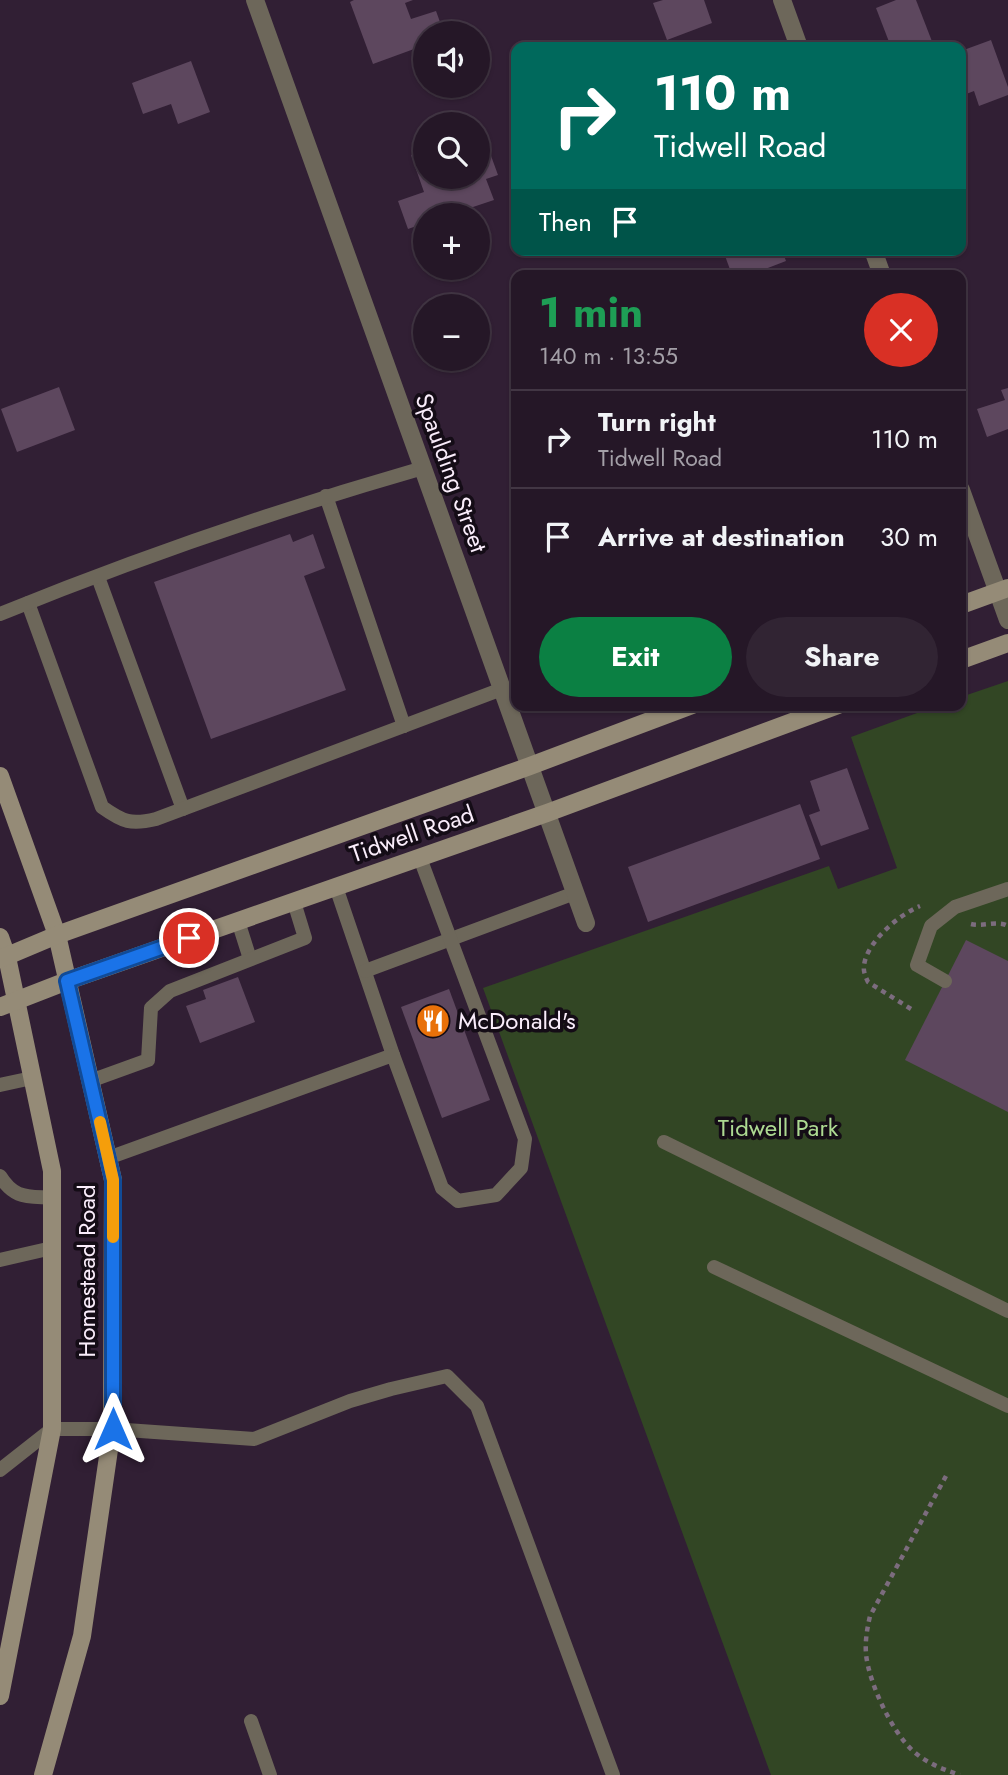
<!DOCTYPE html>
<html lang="en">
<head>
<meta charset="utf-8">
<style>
  :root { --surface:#251727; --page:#312433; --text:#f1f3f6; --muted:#a39fa7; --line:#423644; --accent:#0b8043 }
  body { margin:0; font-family:Jost,sans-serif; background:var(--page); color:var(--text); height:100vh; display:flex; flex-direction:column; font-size:26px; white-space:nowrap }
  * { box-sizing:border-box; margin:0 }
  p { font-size:23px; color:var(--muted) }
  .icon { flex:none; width:38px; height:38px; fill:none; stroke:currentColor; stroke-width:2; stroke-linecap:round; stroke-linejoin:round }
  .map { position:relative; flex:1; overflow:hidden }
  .side { position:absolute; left:511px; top:270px; width:455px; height:441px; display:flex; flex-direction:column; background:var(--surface); border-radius:14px; box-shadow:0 2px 5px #0004,0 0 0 2px var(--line) }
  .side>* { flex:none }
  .hud { position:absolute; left:511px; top:42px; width:455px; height:214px; border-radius:14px; box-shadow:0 2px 5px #0004,0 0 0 2px var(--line); background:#00695c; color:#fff; overflow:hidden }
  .controls { position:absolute; left:413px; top:21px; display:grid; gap:14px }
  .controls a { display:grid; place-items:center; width:77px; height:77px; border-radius:50%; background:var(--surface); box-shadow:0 2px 5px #0004,0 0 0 2px var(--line); font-size:35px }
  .pin { position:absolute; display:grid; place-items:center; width:60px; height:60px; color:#fff; margin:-30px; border:4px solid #fff; border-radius:50%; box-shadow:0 2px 7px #0007 }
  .me { position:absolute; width:77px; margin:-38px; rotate:0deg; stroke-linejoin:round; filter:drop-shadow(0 0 5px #0008) }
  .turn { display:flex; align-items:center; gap:24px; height:147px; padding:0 28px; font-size:32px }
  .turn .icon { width:91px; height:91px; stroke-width:2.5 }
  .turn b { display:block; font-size:49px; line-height:60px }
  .then { display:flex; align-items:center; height:66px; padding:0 28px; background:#0003; gap:14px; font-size:26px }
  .round { display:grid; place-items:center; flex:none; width:74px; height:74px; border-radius:37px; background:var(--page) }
  .overview { display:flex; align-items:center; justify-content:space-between; height:119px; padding:0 28px }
  h1 { font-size:42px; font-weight:700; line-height:52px; color:#1e9e55 }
  .primary-button { display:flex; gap:14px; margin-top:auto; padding:14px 28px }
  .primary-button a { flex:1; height:80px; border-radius:42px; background:var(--accent); color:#fff; font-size:28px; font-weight:700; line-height:80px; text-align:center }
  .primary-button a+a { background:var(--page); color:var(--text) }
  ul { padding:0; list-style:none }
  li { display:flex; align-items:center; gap:21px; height:98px; padding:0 28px; border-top:2px solid var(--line) }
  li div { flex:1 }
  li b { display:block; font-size:26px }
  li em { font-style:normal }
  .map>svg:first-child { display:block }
  .green { fill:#324624 }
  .building { fill:#5d475e }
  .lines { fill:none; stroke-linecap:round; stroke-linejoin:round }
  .path { stroke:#7c6c7e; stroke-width:4.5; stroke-dasharray:5 5; stroke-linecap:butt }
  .lane { stroke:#6d675a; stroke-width:14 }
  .street { stroke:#6d675a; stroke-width:18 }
  .secondary { stroke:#958b77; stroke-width:18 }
  .route-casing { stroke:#114b97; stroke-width:18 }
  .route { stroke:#1a73e8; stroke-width:12 }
  .slow { stroke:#f59e0b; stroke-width:12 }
  .labels { text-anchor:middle; stroke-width:7; stroke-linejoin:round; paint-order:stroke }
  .street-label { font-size:24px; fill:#faedfb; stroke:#140c16 }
  .poi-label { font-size:24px; fill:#faedfb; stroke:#140c16; text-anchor:start }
  .park-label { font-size:24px; fill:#adda92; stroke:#140c16 }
</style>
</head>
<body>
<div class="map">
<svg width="1008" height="1775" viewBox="0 0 1008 1775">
  <rect width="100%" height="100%" fill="#311f34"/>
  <!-- green -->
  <path class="green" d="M 1008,681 L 1008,1775 L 771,1775 L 483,988 L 829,866 L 838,889 L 897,868 L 851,737 L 939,705 L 961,705 L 961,697 Z"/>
  <!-- building -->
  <g class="building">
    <path d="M 354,0 L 413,0 L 405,3 L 411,19 L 436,11 L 444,33 L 425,33 L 425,45 L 373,64 L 350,2 Z"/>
    <path d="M 663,0 L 704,0 L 712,23 L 667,40 L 653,3 Z"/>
    <path d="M 896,0 L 916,0 L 933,44 L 925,47 L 891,47 L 876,8 Z"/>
    <path d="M 991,40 L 1008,87 L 1008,95 L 979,106 L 974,91 L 961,96 L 961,51 Z"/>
    <path d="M 191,61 L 210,112 L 178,124 L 171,104 L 143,114 L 132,83 Z"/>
    <path d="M 425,150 L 425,177 L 478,177 L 478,157 L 490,153 L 498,175 L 486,179 L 494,200 L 449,215 L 425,215 L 425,223 L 408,229 L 398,201 L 424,192 L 411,155 Z"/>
    <path d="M 731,250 L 782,250 L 786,261 L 750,275 L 732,275 L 724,253 Z"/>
    <path d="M 59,387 L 75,430 L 17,452 L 1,409 Z"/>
    <path d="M 1008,388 L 1008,429 L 987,437 L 977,409 L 1005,400 L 1001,390 Z"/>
    <path d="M 290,534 L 293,542 L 313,534 L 325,568 L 304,576 L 346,690 L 211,739 L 154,582 Z"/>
    <path d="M 847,768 L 869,829 L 821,846 L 809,815 L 820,811 L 810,781 Z"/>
    <path d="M 800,804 L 820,859 L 648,922 L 628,867 Z"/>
    <path d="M 966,940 L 1008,961 L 1008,1112 L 905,1060 Z"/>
    <path d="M 238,977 L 255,1022 L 200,1043 L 186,1006 L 206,999 L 203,990 Z"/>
    <path d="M 449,989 L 490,1100 L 442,1118 L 401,1007 Z"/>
  </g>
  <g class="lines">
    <!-- path -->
    <g class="path">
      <path d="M 971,924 C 983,927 998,920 1008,926"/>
      <path d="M 911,1009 L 868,982 C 866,978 863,971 864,966 C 866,942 900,914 920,906"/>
      <path d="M 946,1476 L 870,1616 C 867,1629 865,1641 866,1654 C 869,1683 891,1730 912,1750 C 926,1763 942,1769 960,1775"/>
    </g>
    <!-- lane -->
    <g class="lane">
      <path d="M 326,496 L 404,726"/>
      <path d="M 98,577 L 183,809"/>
      <path d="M 28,603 L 102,807 C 123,822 131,825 156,819 L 502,689"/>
      <path d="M 0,614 C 138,558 280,509 423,468"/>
      <path d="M 336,887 L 393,1055"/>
      <path d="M 238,921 L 250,959"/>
      <path d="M 365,971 L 575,893"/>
      <path d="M 945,981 L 917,965 L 931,926 L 955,907 L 1008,889"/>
      <path d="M 90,1081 L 148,1060 L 151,1008 L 170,991 L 305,938 L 294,902"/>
      <path d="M 0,1085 L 32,1078"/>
      <path d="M 664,1142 L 1008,1311"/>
      <path d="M 108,1158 L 393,1055 L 442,1188 L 458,1201 L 496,1195 L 521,1168 L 525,1139 L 420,858"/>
      <path d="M 0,1176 C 14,1199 27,1196 52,1198"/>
      <path d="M 0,1260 L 52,1248"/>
      <path d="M 714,1267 L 1008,1406"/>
      <path d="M 0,1470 L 52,1429 L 112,1429 L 254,1439 L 350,1401 L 391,1389 L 447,1376 L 477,1406 L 613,1775"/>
      <path d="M 251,1721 L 270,1775"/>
    </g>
    <!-- street -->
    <g class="street">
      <path d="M 255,0 L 586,923"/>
      <path d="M 782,0 L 799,47"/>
      <path d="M 873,250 L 882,275"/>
      <path d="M 961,490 L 1008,620"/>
    </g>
    <!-- secondary -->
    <g class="secondary">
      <path d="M 961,605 L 1008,588"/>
      <path d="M 961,660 L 1008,643"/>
      <path d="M 0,776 L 57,935 L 113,1180 L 112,1429 L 82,1636 L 43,1775"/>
      <path d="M 0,937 L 7,957 L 52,1171 L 52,1429 L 0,1696"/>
      <path d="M 0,959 L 57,935 L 530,766 L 692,705"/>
      <path d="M 0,1007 L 67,981 L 547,813 L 838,705"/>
    </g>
  </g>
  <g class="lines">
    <!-- route casing -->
    <g class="route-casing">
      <path id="route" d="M 113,1429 L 113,1180 L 67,981 L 189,938"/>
    </g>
    <!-- route -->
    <use href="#route" class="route"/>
    <!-- slow -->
    <path class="slow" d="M 100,1122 L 113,1180 L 113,1237"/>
  </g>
  <!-- icons -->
  <defs>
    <g id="restaurant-disc" transform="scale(1.75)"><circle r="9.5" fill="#e8710a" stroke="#140c16"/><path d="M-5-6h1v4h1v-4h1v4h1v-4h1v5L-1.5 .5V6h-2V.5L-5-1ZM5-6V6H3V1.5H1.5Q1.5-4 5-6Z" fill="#fff"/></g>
  </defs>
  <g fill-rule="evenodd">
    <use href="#restaurant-disc" x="433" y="1021"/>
  </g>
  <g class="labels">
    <!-- street labels -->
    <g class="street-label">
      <text transform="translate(451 473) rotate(70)" y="8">Spaulding Street</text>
      <text transform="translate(412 834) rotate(-19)" y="8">Tidwell Road</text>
      <text transform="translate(87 1271) rotate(-90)" y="8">Homestead Road</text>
    </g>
    <!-- poi labels -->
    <g class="poi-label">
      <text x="458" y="1029">McDonald's</text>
    </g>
    <!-- park labels -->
    <g class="park-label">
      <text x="778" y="1136">Tidwell Park</text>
    </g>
  </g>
</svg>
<div class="controls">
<a><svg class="icon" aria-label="sound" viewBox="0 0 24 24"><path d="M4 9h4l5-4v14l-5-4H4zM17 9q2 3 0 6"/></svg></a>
<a><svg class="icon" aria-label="search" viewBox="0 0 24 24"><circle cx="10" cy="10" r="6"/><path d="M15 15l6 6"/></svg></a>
<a>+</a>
<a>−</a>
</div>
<div class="pin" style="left:189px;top:938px;background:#d93025"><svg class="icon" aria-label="arrive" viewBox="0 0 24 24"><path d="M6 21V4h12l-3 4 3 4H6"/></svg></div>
<svg class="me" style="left:113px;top:1429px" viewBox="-20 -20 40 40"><path d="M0-17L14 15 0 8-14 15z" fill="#1a73e8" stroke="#fff" stroke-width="4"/></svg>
<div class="hud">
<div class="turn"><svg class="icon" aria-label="right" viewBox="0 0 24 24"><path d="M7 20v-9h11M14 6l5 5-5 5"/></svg><div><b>110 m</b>Tidwell Road</div></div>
<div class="then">Then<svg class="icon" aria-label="arrive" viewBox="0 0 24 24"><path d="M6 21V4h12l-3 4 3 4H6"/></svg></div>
</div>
<section class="side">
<div class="overview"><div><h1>1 min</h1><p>140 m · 13:55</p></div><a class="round" style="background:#d93025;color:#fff"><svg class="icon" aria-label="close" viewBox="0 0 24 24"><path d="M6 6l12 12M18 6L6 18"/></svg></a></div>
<ul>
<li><svg class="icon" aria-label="right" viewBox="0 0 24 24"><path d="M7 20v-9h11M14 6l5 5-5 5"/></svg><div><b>Turn right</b><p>Tidwell Road</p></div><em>110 m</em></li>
<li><svg class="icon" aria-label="arrive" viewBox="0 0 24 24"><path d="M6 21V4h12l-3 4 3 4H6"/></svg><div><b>Arrive at destination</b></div><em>30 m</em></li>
</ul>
<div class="primary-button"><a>Exit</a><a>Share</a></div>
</section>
</div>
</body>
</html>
